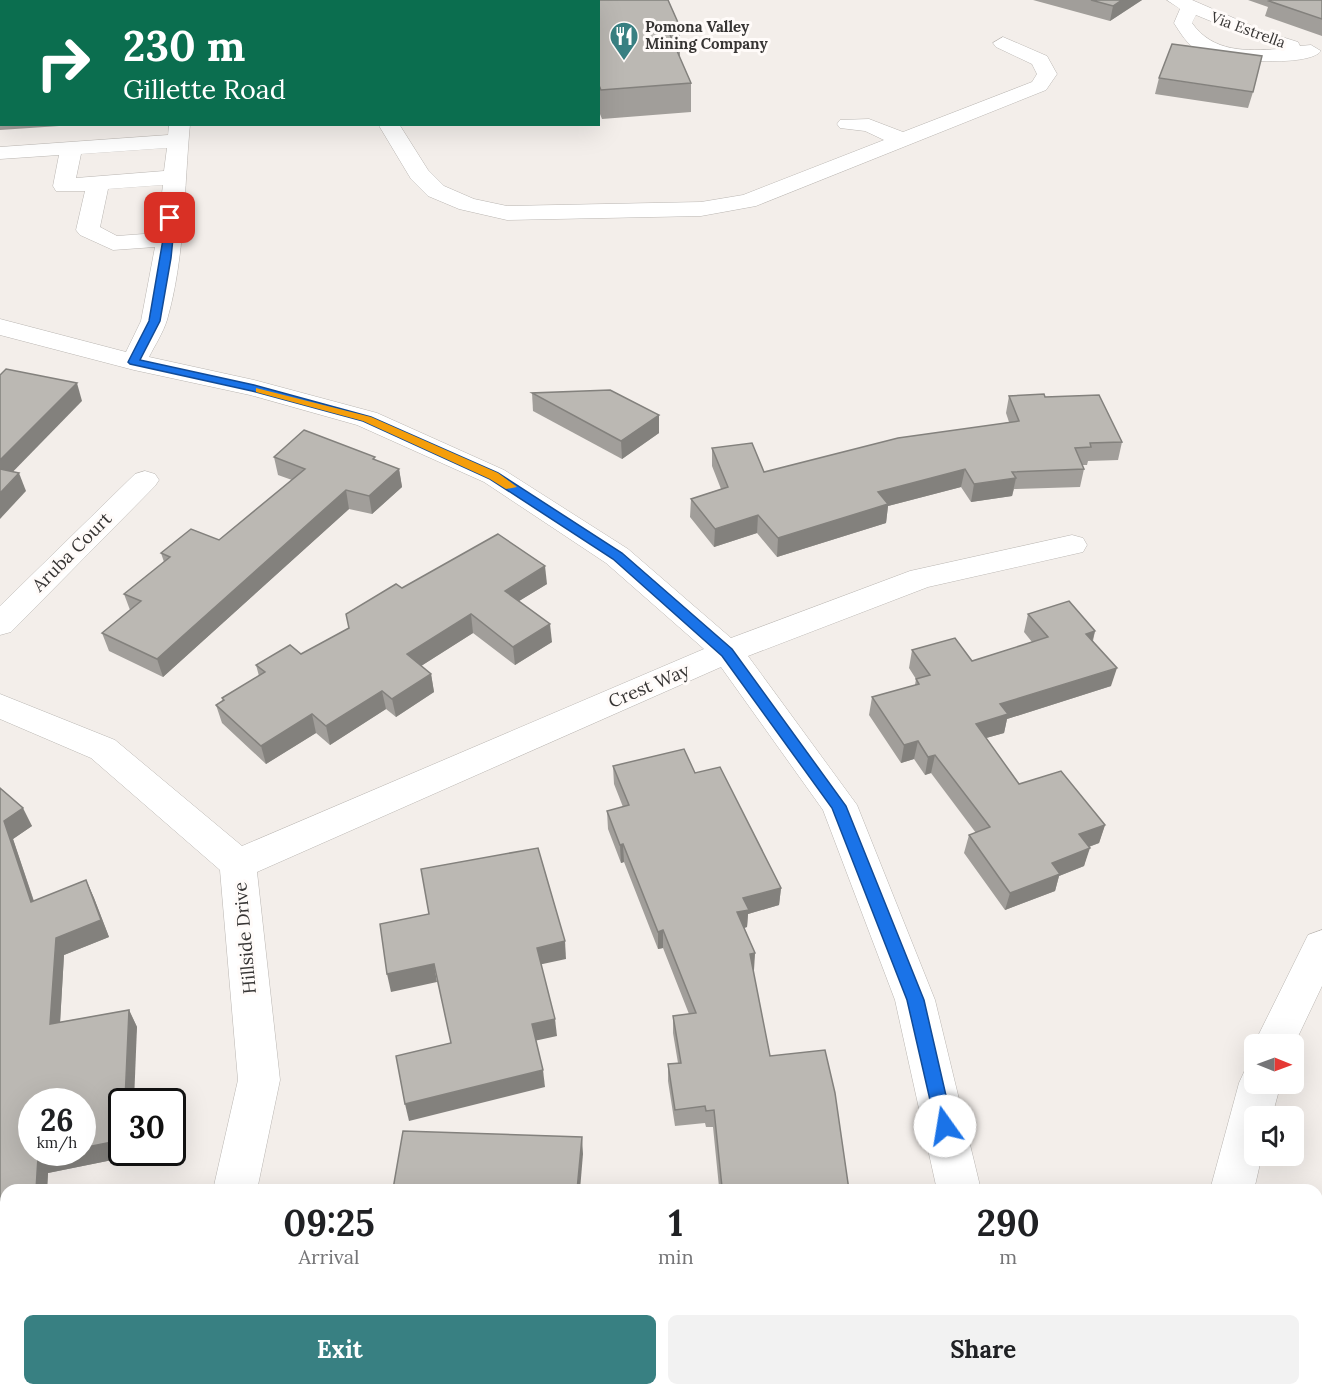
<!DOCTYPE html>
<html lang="en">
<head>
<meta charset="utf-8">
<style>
  :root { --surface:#fff; --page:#f2f2f2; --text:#202124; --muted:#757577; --accent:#388082 }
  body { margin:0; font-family:Lora,serif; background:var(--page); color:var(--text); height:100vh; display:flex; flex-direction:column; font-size:22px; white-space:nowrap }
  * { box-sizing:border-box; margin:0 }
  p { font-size:20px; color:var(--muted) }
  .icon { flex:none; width:33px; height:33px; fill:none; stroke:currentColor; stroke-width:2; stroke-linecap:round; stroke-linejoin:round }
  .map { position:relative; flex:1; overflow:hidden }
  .side { position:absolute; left:0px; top:1184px; width:1323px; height:212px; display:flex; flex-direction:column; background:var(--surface); border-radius:18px 18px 0 0; box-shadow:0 6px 24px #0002 }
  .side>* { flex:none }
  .guide { position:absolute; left:0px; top:0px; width:600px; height:126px; box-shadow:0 6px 24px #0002; background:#0b6e4f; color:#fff; overflow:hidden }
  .needle { width:39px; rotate:91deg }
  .tools { position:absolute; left:1244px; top:1034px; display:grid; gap:12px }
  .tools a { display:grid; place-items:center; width:60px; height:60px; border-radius:9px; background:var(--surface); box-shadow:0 6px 24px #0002; font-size:30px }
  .speed { position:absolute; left:18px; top:1088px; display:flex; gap:12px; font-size:30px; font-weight:700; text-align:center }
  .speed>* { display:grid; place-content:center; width:78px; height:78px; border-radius:50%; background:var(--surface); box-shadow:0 6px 24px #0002; line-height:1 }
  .speed small { font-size:15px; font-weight:400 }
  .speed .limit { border:3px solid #111; border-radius:9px; background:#fff; color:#111 }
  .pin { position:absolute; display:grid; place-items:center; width:51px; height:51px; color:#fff; margin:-26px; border-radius:12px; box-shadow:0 3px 9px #0006 }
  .me { position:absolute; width:66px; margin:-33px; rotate:347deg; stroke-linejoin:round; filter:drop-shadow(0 0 4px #0008) }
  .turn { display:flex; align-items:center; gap:21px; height:126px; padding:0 24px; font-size:27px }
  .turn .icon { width:78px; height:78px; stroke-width:2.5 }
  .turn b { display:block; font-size:42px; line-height:51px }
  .eta { display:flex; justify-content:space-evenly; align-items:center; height:102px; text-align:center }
  .eta b { font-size:36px; font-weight:700; line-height:42px }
  .action { display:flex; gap:12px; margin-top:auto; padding:12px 24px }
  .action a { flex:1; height:69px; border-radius:9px; background:var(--accent); color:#fff; font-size:24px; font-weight:700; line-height:69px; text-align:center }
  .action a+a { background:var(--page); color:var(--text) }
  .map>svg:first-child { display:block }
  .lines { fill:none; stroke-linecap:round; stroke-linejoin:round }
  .minor-casing { stroke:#bab6b2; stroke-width:1 }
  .highway-casing { stroke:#bab6b2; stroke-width:1 }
  .minor { fill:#fff; fill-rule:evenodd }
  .highway { fill:#fff; fill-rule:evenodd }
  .wall { fill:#a19e9a }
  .shaded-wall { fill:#83817d }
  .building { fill:#bbb8b3; stroke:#83817d; stroke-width:1.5 }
  .route { fill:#1a73e8; stroke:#114b97; stroke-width:1.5 }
  .slow { fill:#f59e0b }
  .labels { text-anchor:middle; stroke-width:6; stroke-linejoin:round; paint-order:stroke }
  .far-poi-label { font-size:15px; font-weight:bold; fill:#373534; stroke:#fffbf9; text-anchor:start }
  .far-street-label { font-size:15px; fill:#373534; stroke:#fffbf9 }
  .street-label { font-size:18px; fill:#373534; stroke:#fffbf9 }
</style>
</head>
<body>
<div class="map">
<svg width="1322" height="1394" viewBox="0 0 1322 1394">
  <rect width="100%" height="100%" fill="#f3eeea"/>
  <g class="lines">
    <!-- minor casing -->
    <g class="minor-casing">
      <g id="minor">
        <path d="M 183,0 L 201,0 L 182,2 Z"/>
        <rect x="272" y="0" width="18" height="2"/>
        <path d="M 1167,0 L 1192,0 L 1266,32 L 1298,42 L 1300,46 L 1311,45 L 1321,51 C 1309,68 1217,61 1198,51 C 1187,44 1181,34 1174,23 L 1180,9 ZM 1196,15 L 1279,49 C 1247,51 1213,53 1192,23 Z"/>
        <path d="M 1003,37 L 1047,56 L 1057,74 L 1046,90 L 756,206 L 701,216 L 507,220 L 459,209 L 428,196 L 411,179 L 378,124 L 399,124 L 428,170 L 444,186 L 474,199 L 507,206 L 701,202 L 743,195 L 884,140 L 865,131 L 840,128 L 837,124 L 840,120 L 869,119 L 903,132 L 1032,82 L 1037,74 L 1032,64 L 996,47 L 993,43 Z"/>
        <path d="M 169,124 L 190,124 C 184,188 185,258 167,320 C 163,333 155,345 149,357 L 254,380 L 377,413 L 504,470 L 628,549 L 731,638 L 910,571 L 1072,535 L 1083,538 L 1087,545 L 1083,552 L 928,587 L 748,656 L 857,805 L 935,1000 L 981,1190 L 937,1190 L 895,1000 L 823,810 L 721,667 L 257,872 L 280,1080 L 257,1190 L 213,1190 L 238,1080 L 220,870 L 91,758 L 0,719 L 0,694 L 115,740 L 242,846 L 704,649 L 606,563 L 484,482 L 357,425 L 250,395 L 134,370 L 0,335 L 0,319 L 126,352 L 141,321 L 155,247 L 113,250 L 80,235 L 76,230 L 85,191 L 56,191 L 53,186 L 59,155 L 0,159 L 0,147 L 168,135 ZM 167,148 L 164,171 L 76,178 L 81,154 ZM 163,185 L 157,233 L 117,236 L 100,227 L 108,189 Z"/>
        <path d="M 145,471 L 155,474 L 159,480 L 155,486 L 11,632 L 0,635 L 0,606 L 135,474 Z"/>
        <path d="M 1322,930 L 1322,986 L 1293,1047 L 1293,1044 L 1254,1044 L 1308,935 Z"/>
        <path d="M 1254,1067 L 1254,1083 L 1281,1083 L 1272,1116 L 1254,1116 L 1254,1155 L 1262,1155 L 1254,1190 L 1210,1190 L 1239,1083 L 1245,1070 Z"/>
        <path d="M 167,1389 L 215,1389 L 213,1394 L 165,1394 Z"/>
        <rect x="947" y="1389" width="48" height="5"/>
        <rect x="1210" y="1389" width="48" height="5"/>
      </g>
    </g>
    <!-- highway casing -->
    <g class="highway-casing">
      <rect id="highway" x="0" y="14" width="2" height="12"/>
    </g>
    <!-- minor -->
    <use href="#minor" class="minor"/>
    <!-- highway -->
    <use href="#highway" class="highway"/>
  </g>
  <!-- wall -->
  <g class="wall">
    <path d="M 554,0 L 668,0 L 680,27 L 680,56 L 679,56 L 691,83 L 691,112 L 602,119 L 598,109 L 598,2 L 554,2 Z"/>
    <path d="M 1033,0 L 1142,0 L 1110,21 Z"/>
    <path d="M 1248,0 L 1322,0 L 1322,36 L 1265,16 L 1268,7 Z"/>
    <path d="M 0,64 L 2,64 L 2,124 L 74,125 L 0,130 Z"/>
    <path d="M 1159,78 L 1253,92 L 1248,108 L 1155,94 Z"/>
    <path d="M 532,393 L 659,433 L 622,459 L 533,411 Z"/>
    <path d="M 1009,396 L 1045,397 L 1122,442 L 1118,460 L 1088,461 L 1087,465 L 1082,465 L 1084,469 L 1080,487 L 1014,489 L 1012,496 L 971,502 L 961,487 L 888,506 L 886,523 L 777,557 L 757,533 L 714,547 L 690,517 L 691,499 L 721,489 L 712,466 L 712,448 L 764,472 L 1009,422 L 1006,413 Z"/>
    <path d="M 274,457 L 375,460 L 399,469 L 402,487 L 372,514 L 349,509 L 163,677 L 109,651 L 102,633 L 130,610 L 124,594 L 164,562 L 161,553 L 219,540 L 292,480 L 278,475 Z"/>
    <path d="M 547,584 L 519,601 L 552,642 L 515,665 L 473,633 L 421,666 L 431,674 L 434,692 L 396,717 L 386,709 L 330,745 L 316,733 L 266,764 L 222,723 L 216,705 L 223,701 L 222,698 L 259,676 L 256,665 L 301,654 L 349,628 L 402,588 Z"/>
    <path d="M 1028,614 L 1095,631 L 1093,641 L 1111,686 L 1007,719 L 1004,733 L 986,738 L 1019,784 L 1105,825 L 1099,843 L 1089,847 L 1084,866 L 1059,876 L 1055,891 L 1005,910 L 964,853 L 969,835 L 976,833 L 931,773 L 925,775 L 914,759 L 901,763 L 869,715 L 872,697 L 915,685 L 916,679 L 909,668 L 912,650 L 972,661 L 1032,642 L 1024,632 Z"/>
    <path d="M 613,766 L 695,773 L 781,888 L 779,905 L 748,914 L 747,927 L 744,928 L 755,953 L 753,971 L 770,1056 L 849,1190 L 719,1187 L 713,1127 L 706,1127 L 705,1123 L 675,1126 L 668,1081 L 668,1064 L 678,1063 L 673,1033 L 673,1016 L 689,1014 L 663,948 L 658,949 L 624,862 L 621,863 L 608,829 L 607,811 L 623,807 L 614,784 Z"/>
    <path d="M 0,788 L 32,826 L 13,839 L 34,901 L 86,880 L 94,898 L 109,937 L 64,955 L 60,1022 L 129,1010 L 137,1027 L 122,1152 L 132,1152 L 132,1156 L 48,1173 L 47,1190 L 6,1190 L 6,1352 L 0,1351 Z"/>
  </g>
  <!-- shaded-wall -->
  <g class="shaded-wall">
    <path d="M 1122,0 L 1142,0 L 1110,21 L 1113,6 Z"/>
    <path d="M 77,383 L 82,401 L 0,485 L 0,460 Z"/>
    <path d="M 659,415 L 659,433 L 622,459 L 621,441 Z"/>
    <path d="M 399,469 L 402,487 L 372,514 L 369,496 Z"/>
    <path d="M 965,469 L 961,487 L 888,506 L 886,523 L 777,557 L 778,538 L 878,492 Z"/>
    <path d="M 19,473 L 26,491 L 0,519 L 0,493 Z"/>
    <path d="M 1016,478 L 1012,496 L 971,502 L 974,484 Z"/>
    <path d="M 346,490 L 349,509 L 163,677 L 157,659 Z"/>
    <path d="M 758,515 L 757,533 L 714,547 L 715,529 Z"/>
    <path d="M 545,566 L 547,584 L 506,609 L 505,591 Z"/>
    <path d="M 471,614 L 473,633 L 410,673 L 407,654 Z"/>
    <path d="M 550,624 L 552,642 L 515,665 L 513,647 Z"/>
    <path d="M 1095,631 L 1090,649 L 1086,634 Z"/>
    <path d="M 1117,668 L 1111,686 L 1007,719 L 1004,733 L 972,742 L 976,724 L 1000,704 Z"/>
    <path d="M 431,674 L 434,692 L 396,717 L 392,699 Z"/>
    <path d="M 382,691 L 386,709 L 330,745 L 326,726 Z"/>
    <path d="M 312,714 L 316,733 L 266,764 L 261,746 Z"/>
    <path d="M 918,741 L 914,759 L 901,763 L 904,745 Z"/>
    <path d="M 935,755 L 931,773 L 925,775 L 928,757 Z"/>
    <path d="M 23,808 L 32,826 L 13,839 L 40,920 L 31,902 L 4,821 Z"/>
    <path d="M 1105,825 L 1099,843 L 1074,852 L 1079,834 Z"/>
    <path d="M 623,844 L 624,862 L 621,863 L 620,845 Z"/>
    <path d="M 1090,848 L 1084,866 L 1059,876 L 1055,891 L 1005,910 L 1010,893 L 1052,863 Z"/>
    <path d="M 86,880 L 94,898 L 109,937 L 64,955 L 59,1041 L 50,1024 L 56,938 Z"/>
    <path d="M 781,888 L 779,905 L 748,914 L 747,927 L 736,930 L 737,912 L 743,898 Z"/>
    <path d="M 663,930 L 663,948 L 658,949 L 658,932 Z"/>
    <path d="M 565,941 L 566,959 L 538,965 L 537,948 Z"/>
    <path d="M 755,953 L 754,970 L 748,972 L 750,954 Z"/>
    <path d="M 434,964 L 437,982 L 391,992 L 387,974 Z"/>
    <path d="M 129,1010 L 137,1027 L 134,1101 L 125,1101 Z"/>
    <path d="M 555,1019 L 557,1036 L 534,1041 L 532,1024 Z"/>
    <path d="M 543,1070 L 545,1087 L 409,1121 L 405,1104 Z"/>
    <path d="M 582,1137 L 583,1154 L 580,1190 L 577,1190 Z"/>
    <path d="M 122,1140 L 122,1152 L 132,1152 L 132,1156 L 48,1173 L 47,1190 L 36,1190 L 38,1157 L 63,1152 L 82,1152 L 82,1148 Z"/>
    <path d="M 510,1389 L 517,1389 L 516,1394 L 509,1394 Z"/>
  </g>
  <!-- building -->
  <g class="building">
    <path d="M 560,0 L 668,0 L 680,27 L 667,28 L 691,83 L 601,90 L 598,83 L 598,2 L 561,2 Z"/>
    <path d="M 1091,0 L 1122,0 L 1113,6 Z"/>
    <path d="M 1272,0 L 1322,0 L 1322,19 L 1269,1 Z"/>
    <path d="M 1172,44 L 1262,56 L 1253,92 L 1159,78 Z"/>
    <rect x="0" y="64" width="2" height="36"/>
    <path d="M 6,369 L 77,383 L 0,460 L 0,375 Z"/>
    <path d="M 610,390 L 659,415 L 621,441 L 532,393 Z"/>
    <path d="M 1044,394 L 1045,397 L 1099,395 L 1122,442 L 1090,443 L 1091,447 L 1075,448 L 1084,469 L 1012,472 L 1016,478 L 974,484 L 965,469 L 878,492 L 888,504 L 778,538 L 758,515 L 715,529 L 691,499 L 728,487 L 712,448 L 752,443 L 764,472 L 898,438 L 1019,421 L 1009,396 Z"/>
    <path d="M 304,430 L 375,457 L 373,459 L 399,469 L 369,496 L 346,490 L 157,659 L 102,633 L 141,601 L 124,594 L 170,557 L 161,553 L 191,529 L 219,540 L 305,469 L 274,457 Z"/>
    <path d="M 0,469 L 19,473 L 0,493 Z"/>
    <path d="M 498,534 L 545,566 L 505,591 L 550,624 L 513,647 L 471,614 L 407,654 L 431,674 L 392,699 L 382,691 L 326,726 L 312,714 L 261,746 L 216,705 L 224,700 L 222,698 L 265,672 L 256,665 L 290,645 L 301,654 L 349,628 L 346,614 L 396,584 L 402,588 Z"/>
    <path d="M 1069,601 L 1095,631 L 1086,634 L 1117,668 L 1000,704 L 1008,714 L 976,724 L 1019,784 L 1061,771 L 1105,825 L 1079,834 L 1090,848 L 1052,863 L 1060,874 L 1010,893 L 969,835 L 990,827 L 935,755 L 928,757 L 918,741 L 904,745 L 872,697 L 919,684 L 916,679 L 930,675 L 912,650 L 955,638 L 972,661 L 1048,637 L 1028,614 Z"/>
    <path d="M 684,749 L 695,773 L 720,767 L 781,888 L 743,898 L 749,910 L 737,912 L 755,953 L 750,954 L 770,1056 L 825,1050 L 835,1093 L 849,1190 L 697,1190 L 697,1188 L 722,1187 L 714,1110 L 706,1111 L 705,1106 L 675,1110 L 668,1064 L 681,1063 L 673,1016 L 696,1013 L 663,930 L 658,932 L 623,844 L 620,845 L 607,811 L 629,805 L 613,766 Z"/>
    <path d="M 0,788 L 23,808 L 4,821 L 31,902 L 86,880 L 101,920 L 56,938 L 50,1024 L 129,1010 L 125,1101 L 122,1101 L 122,1140 L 82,1148 L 82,1101 L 32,1101 L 32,1152 L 63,1152 L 38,1157 L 36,1190 L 6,1190 L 6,1339 L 0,1338 Z"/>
    <path d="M 538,848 L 565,941 L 537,948 L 555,1019 L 532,1024 L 543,1070 L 405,1104 L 396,1056 L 451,1043 L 434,964 L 387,974 L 380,924 L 429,914 L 421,869 Z"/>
    <path d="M 403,1131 L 582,1137 L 577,1190 L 393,1189 Z"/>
    <path d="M 344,1389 L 353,1389 L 373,1394 L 343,1394 Z"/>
    <path d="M 416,1389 L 510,1389 L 509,1394 L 415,1394 Z"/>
    <rect x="682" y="1389" width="167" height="5"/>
  </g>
  <!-- route -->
  <path class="route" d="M 167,216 L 175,218 L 171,258 L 160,321 L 140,360 L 254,385 L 371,417 L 498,473 L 622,553 L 732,649 L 846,806 L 924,1000 L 953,1126 L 951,1132 L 945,1134 L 938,1132 L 936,1126 L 907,1000 L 832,808 L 722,656 L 613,559 L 490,479 L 363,421 L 252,391 L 130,364 L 128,362 L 149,321 Z"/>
  <!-- slow -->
  <path class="slow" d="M 256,388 L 371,417 L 498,473 L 517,487 L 506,489 L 490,479 L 363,421 L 256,392 Z"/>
  <!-- icons -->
  <defs>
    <g id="restaurant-pin" transform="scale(1.5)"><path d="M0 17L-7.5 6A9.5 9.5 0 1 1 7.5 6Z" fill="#388082" stroke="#fffbf9"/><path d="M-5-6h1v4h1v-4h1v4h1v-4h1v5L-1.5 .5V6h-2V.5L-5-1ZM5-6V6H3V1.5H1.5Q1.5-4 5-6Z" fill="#fff"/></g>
  </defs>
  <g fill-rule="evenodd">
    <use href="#restaurant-pin" x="624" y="36"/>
  </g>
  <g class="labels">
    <!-- far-poi labels -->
    <g class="far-poi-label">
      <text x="645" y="32">Pomona Valley<tspan x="645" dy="17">Mining Company</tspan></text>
    </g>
    <!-- far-street labels -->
    <g class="far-street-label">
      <text transform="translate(1248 30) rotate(20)" y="5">Via Estrella</text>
    </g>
    <!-- street labels -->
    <g class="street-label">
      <text transform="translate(72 552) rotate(-45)" y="6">Aruba Court</text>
      <text transform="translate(649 686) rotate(-23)" y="6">Crest Way</text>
      <text transform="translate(245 938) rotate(-95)" y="6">Hillside Drive</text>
    </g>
  </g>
</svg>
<div class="tools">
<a><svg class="needle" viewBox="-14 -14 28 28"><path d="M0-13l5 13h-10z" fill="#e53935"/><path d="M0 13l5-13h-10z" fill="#757577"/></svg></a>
<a><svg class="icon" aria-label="sound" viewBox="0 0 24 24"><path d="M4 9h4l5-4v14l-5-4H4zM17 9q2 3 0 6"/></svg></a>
</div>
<div class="speed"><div>26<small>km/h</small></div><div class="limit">30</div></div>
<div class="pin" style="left:170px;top:218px;background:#d93025"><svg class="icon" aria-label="arrive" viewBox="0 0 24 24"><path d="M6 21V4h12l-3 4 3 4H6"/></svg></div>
<svg class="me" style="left:945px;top:1126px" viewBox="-20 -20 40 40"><circle r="19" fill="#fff"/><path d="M0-13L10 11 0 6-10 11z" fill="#1a73e8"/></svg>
<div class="guide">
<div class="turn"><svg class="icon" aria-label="right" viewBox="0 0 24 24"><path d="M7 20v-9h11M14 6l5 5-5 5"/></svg><div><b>230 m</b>Gillette Road</div></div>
</div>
<section class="side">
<div class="eta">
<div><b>09:25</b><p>Arrival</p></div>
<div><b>1</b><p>min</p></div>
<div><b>290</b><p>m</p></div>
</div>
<div class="action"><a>Exit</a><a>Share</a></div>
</section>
</div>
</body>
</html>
